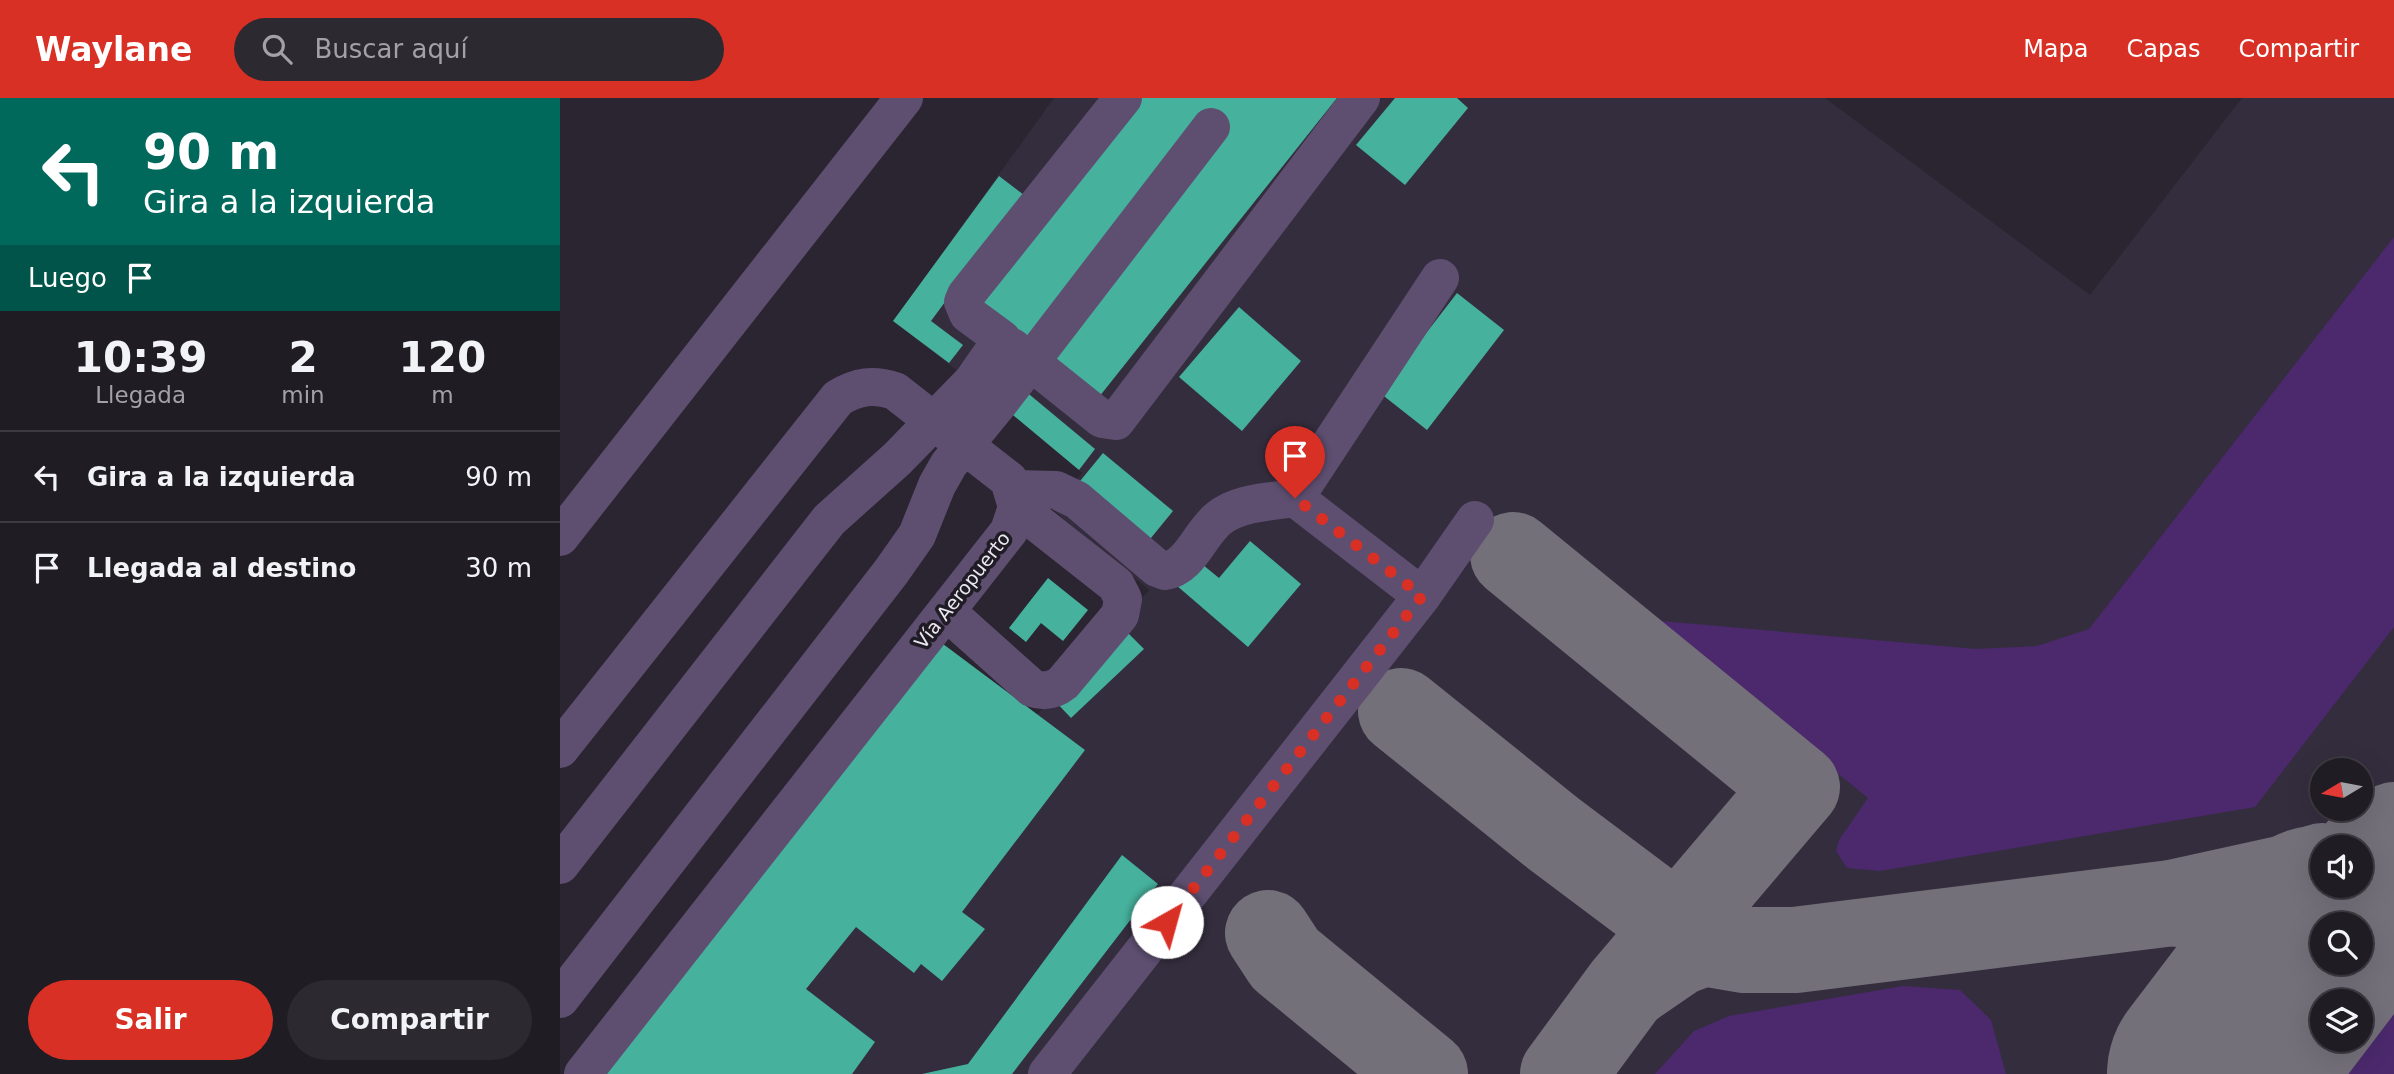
<!DOCTYPE html>
<html lang="es">
<head>
<meta charset="utf-8">
<style>
  :root { --surface:#201c24; --page:#2d2931; --text:#f1f3f6; --muted:#a2a1a6; --line:#3d3a41; --accent:#d93025 }
  body { margin:0; font-family:"DejaVu Sans",sans-serif; background:var(--page); color:var(--text); height:100vh; display:flex; flex-direction:column; font-size:26px; white-space:nowrap }
  * { box-sizing:border-box; margin:0 }
  p { font-size:23px; color:var(--muted) }
  .icon { flex:none; width:38px; height:38px; fill:none; stroke:currentColor; stroke-width:2; stroke-linecap:round; stroke-linejoin:round }
  .map { position:relative; flex:1; overflow:hidden }
  .details { display:flex; flex-direction:column; background:var(--surface); width:560px }
  .details>* { flex:none }
  .banner { background:#00695c; color:#fff; overflow:hidden }
  .needle { width:46px; rotate:260deg }
  .fabs { position:absolute; left:1750px; top:660px; display:grid; gap:14px }
  .fabs a { display:grid; place-items:center; width:63px; height:63px; border-radius:50%; background:var(--surface); box-shadow:0 7px 28px #0002,0 0 0 2px var(--line); font-size:35px }
  .pin { position:absolute; display:grid; place-items:center; width:60px; height:60px; color:#fff; margin:-72px -30px; border-radius:50% 50% 50% 0; rotate:-45deg; box-shadow:0 0 7px #0007 }
  .pin .icon { rotate:45deg }
  .me { position:absolute; width:77px; margin:-38px; rotate:38deg; stroke-linejoin:round; filter:drop-shadow(0 0 5px #0008) }
  .turn { display:flex; align-items:center; gap:24px; height:147px; padding:0 28px; font-size:32px }
  .turn .icon { width:91px; height:91px; stroke-width:2.5 }
  .turn b { display:block; font-size:49px; line-height:60px }
  .then { display:flex; align-items:center; height:66px; padding:0 28px; background:#0003; gap:14px; font-size:26px }
  .eta { display:flex; justify-content:space-evenly; align-items:center; height:119px; text-align:center }
  .eta b { font-size:42px; font-weight:600; line-height:49px }
  .cta { display:flex; gap:14px; margin-top:auto; padding:14px 28px }
  .cta a { flex:1; height:80px; border-radius:42px; background:var(--accent); color:#fff; font-size:28px; font-weight:600; line-height:80px; text-align:center }
  .cta a+a { background:var(--page); color:var(--text) }
  ul { padding:0; list-style:none }
  li { display:flex; align-items:center; gap:21px; height:91px; padding:0 28px; border-top:2px solid var(--line) }
  li div { flex:1 }
  li b { display:block; font-size:26px }
  li em { font-style:normal }
  header { display:flex; align-items:center; gap:42px; box-sizing:border-box; height:98px; padding:0 35px; background:var(--accent); color:#fff }
  header strong { font-size:33px }
  nav { display:flex; gap:38px; margin-inline-start:auto; font-size:24px }
  .search { width:490px; height:63px; background:var(--page); display:flex; align-items:center; gap:18px; box-sizing:border-box; padding:0 24px; border-radius:38px; color:var(--muted); font-size:26px }
  main { display:flex; flex:1; min-height:0 }
  .map>svg:first-child { display:block }
  .built { fill:#342d3e; fill-rule:evenodd }
  .green { fill:#4b296c }
  .lines { fill:none; stroke-linecap:round; stroke-linejoin:round }
  .taxiway { stroke:#74707a; stroke-width:86 }
  .runway { stroke:#74707a; stroke-width:214 }
  .building { fill:#46b29d }
  .minor { stroke:#5e4f71; stroke-width:38 }
  .route { stroke:#d93025; stroke-width:12; stroke-dasharray:0 21.6 }
  .labels { text-anchor:middle; stroke-width:7; stroke-linejoin:round; paint-order:stroke }
  .street-label { font-size:19px; fill:#ebe8f0; stroke:#201c26 }
</style>
</head>
<body>
<header>
<strong>Waylane</strong>
<div class="search"><svg class="icon" aria-label="search" viewBox="0 0 24 24"><circle cx="10" cy="10" r="6"/><path d="M15 15l6 6"/></svg>Buscar aquí</div>
<nav><a>Mapa</a><a>Capas</a><a>Compartir</a></nav>
</header>
<main>
<section class="details">
<div class="banner">
<div class="turn"><svg class="icon" aria-label="left" viewBox="0 0 24 24"><path d="M17 20v-9H6M10 6l-5 5 5 5"/></svg><div><b>90 m</b>Gira a la izquierda</div></div>
<div class="then">Luego<svg class="icon" aria-label="arrive" viewBox="0 0 24 24"><path d="M6 21V4h12l-3 4 3 4H6"/></svg></div>
</div>
<div class="eta">
<div><b>10:39</b><p>Llegada</p></div>
<div><b>2</b><p>min</p></div>
<div><b>120</b><p>m</p></div>
</div>
<ul>
<li><svg class="icon" aria-label="left" viewBox="0 0 24 24"><path d="M17 20v-9H6M10 6l-5 5 5 5"/></svg><div><b>Gira a la izquierda</b></div><em>90 m</em></li>
<li><svg class="icon" aria-label="arrive" viewBox="0 0 24 24"><path d="M6 21V4h12l-3 4 3 4H6"/></svg><div><b>Llegada al destino</b></div><em>30 m</em></li>
</ul>
<div class="cta"><a>Salir</a><a>Compartir</a></div>
</section>
<div class="map">
<svg width="1834" height="976" viewBox="0 0 1834 976">
  <rect width="100%" height="100%" fill="#2a2530"/>
  <!-- built -->
  <path class="built" d="M 494,0 L 1265,0 L 1530,197 L 1682,0 L 1834,0 L 1834,976 L 33,976 L 477,617 L 589,492 L 493,412 L 522,375 L 439,305 L 333,223 ZM 1762,672 L 1801,672 L 1801,710 L 1762,710 ZM 1762,749 L 1801,749 L 1801,788 L 1762,788 ZM 1762,826 L 1801,826 L 1801,864 L 1762,864 ZM 1762,903 L 1801,903 L 1801,942 L 1762,942 Z"/>
  <!-- green -->
  <g class="green">
    <path d="M 1834,139 L 1834,529 L 1695,709 L 1320,773 L 1287,770 L 1276,753 L 1279,742 L 1308,700 L 1090,522 L 1416,551 L 1477,548 L 1529,531 Z"/>
    <path d="M 1343,888 L 1400,892 L 1431,922 L 1446,976 L 1095,976 L 1134,933 L 1169,918 Z"/>
    <path d="M 1834,896 L 1834,976 L 1772,976 Z"/>
  </g>
  <g class="lines">
    <!-- taxiway -->
    <g class="taxiway">
      <path d="M 953,457 L 1237,689 L 1067,889 L 1003,976"/>
      <path d="M 841,613 L 994,736 L 1118,829 L 1173,848"/>
      <path d="M 1801,750 L 1834,727"/>
      <path d="M 1612,805 C 1621,806 1631,807 1639,810 C 1683,828 1698,875 1687,919 C 1685,929 1679,940 1675,950"/>
      <path d="M 708,835 L 725,861 L 865,976"/>
      <path d="M 1072,886 L 1117,855 L 1144,845 L 1185,852 L 1235,852 L 1612,805 L 1739,777 L 1762,768"/>
    </g>
    <!-- runway -->
    <path class="runway" d="M 1654,976 L 1762,834"/>
  </g>
  <!-- building -->
  <g class="building">
    <path d="M 576,0 L 777,0 L 535,304 L 413,206 Z"/>
    <path d="M 835,0 L 897,0 L 908,10 L 845,87 L 796,47 Z"/>
    <path d="M 439,78 L 464,97 L 371,223 L 403,247 L 389,265 L 333,223 Z"/>
    <path d="M 897,195 L 944,232 L 867,332 L 820,295 Z"/>
    <path d="M 679,209 L 741,263 L 682,333 L 619,279 Z"/>
    <path d="M 464,292 L 535,351 L 519,372 L 447,312 Z"/>
    <path d="M 543,355 L 613,413 L 586,446 L 516,388 Z"/>
    <path d="M 690,443 L 741,486 L 688,549 L 616,487 L 637,462 L 659,480 Z"/>
    <path d="M 488,480 L 528,512 L 503,543 L 481,525 L 466,544 L 449,530 Z"/>
    <path d="M 567,534 L 584,551 L 511,620 L 494,602 Z"/>
    <path d="M 375,540 L 525,652 L 402,814 L 425,831 L 382,883 L 361,866 L 354,875 L 296,829 L 246,891 L 315,944 L 292,976 L 33,976 Z"/>
    <path d="M 562,757 L 598,786 L 452,976 L 362,976 L 408,966 Z"/>
  </g>
  <g class="lines">
    <!-- minor -->
    <g class="minor">
      <path d="M 452,249 L 542,321 L 556,323 L 801,0"/>
      <path d="M 454,391 L 496,392 L 517,402 L 597,470 L 605,473 C 630,469 639,437 658,421 C 678,404 710,404 735,400 L 862,498"/>
      <path d="M 735,400 L 880,180"/>
      <path d="M 0,439 L 344,0"/>
      <path d="M 387,514 L 472,590 C 484,594 493,593 503,585 L 560,517 L 563,501 L 556,487 L 457,409"/>
      <path d="M 0,651 L 278,300 C 298,288 313,286 335,293 L 449,382 L 457,409 L 449,433 L 23,976"/>
      <path d="M 0,767 L 269,422 L 337,361 L 412,284 L 442,241 L 408,216 L 403,204 L 406,197 L 563,0"/>
      <path d="M 0,901 L 331,474 L 357,437 L 377,387 L 389,366 L 439,305 L 651,29"/>
      <path d="M 487,976 L 862,498 L 915,422"/>
    </g>
  </g>
  <g class="lines">
    <!-- route -->
    <path class="route" d="M 607,824 L 862,498 L 735,400"/>
  </g>
  <g class="labels">
    <!-- street labels -->
    <g class="street-label">
      <text transform="translate(402 492) rotate(-52)" y="7">Vía Aeropuerto</text>
    </g>
  </g>
</svg>
<div class="fabs">
<a><svg class="needle" viewBox="-14 -14 28 28"><path d="M0-13l5 13h-10z" fill="#e53935"/><path d="M0 13l5-13h-10z" fill="#a2a1a6"/></svg></a>
<a><svg class="icon" aria-label="sound" viewBox="0 0 24 24"><path d="M4 9h4l5-4v14l-5-4H4zM17 9q2 3 0 6"/></svg></a>
<a><svg class="icon" aria-label="search" viewBox="0 0 24 24"><circle cx="10" cy="10" r="6"/><path d="M15 15l6 6"/></svg></a>
<a><svg class="icon" aria-label="layers" viewBox="0 0 24 24"><path d="M12 4l9 5-9 5-9-5zM3 14l9 5 9-5"/></svg></a>
</div>
<div class="pin" style="left:735px;top:400px;background:#d93025"><svg class="icon" aria-label="arrive" viewBox="0 0 24 24"><path d="M6 21V4h12l-3 4 3 4H6"/></svg></div>
<svg class="me" style="left:607px;top:824px" viewBox="-20 -20 40 40"><circle r="19" fill="#fff"/><path d="M0-13L10 11 0 6-10 11z" fill="#d93025"/></svg>
</div>
</main>
</body>
</html>
